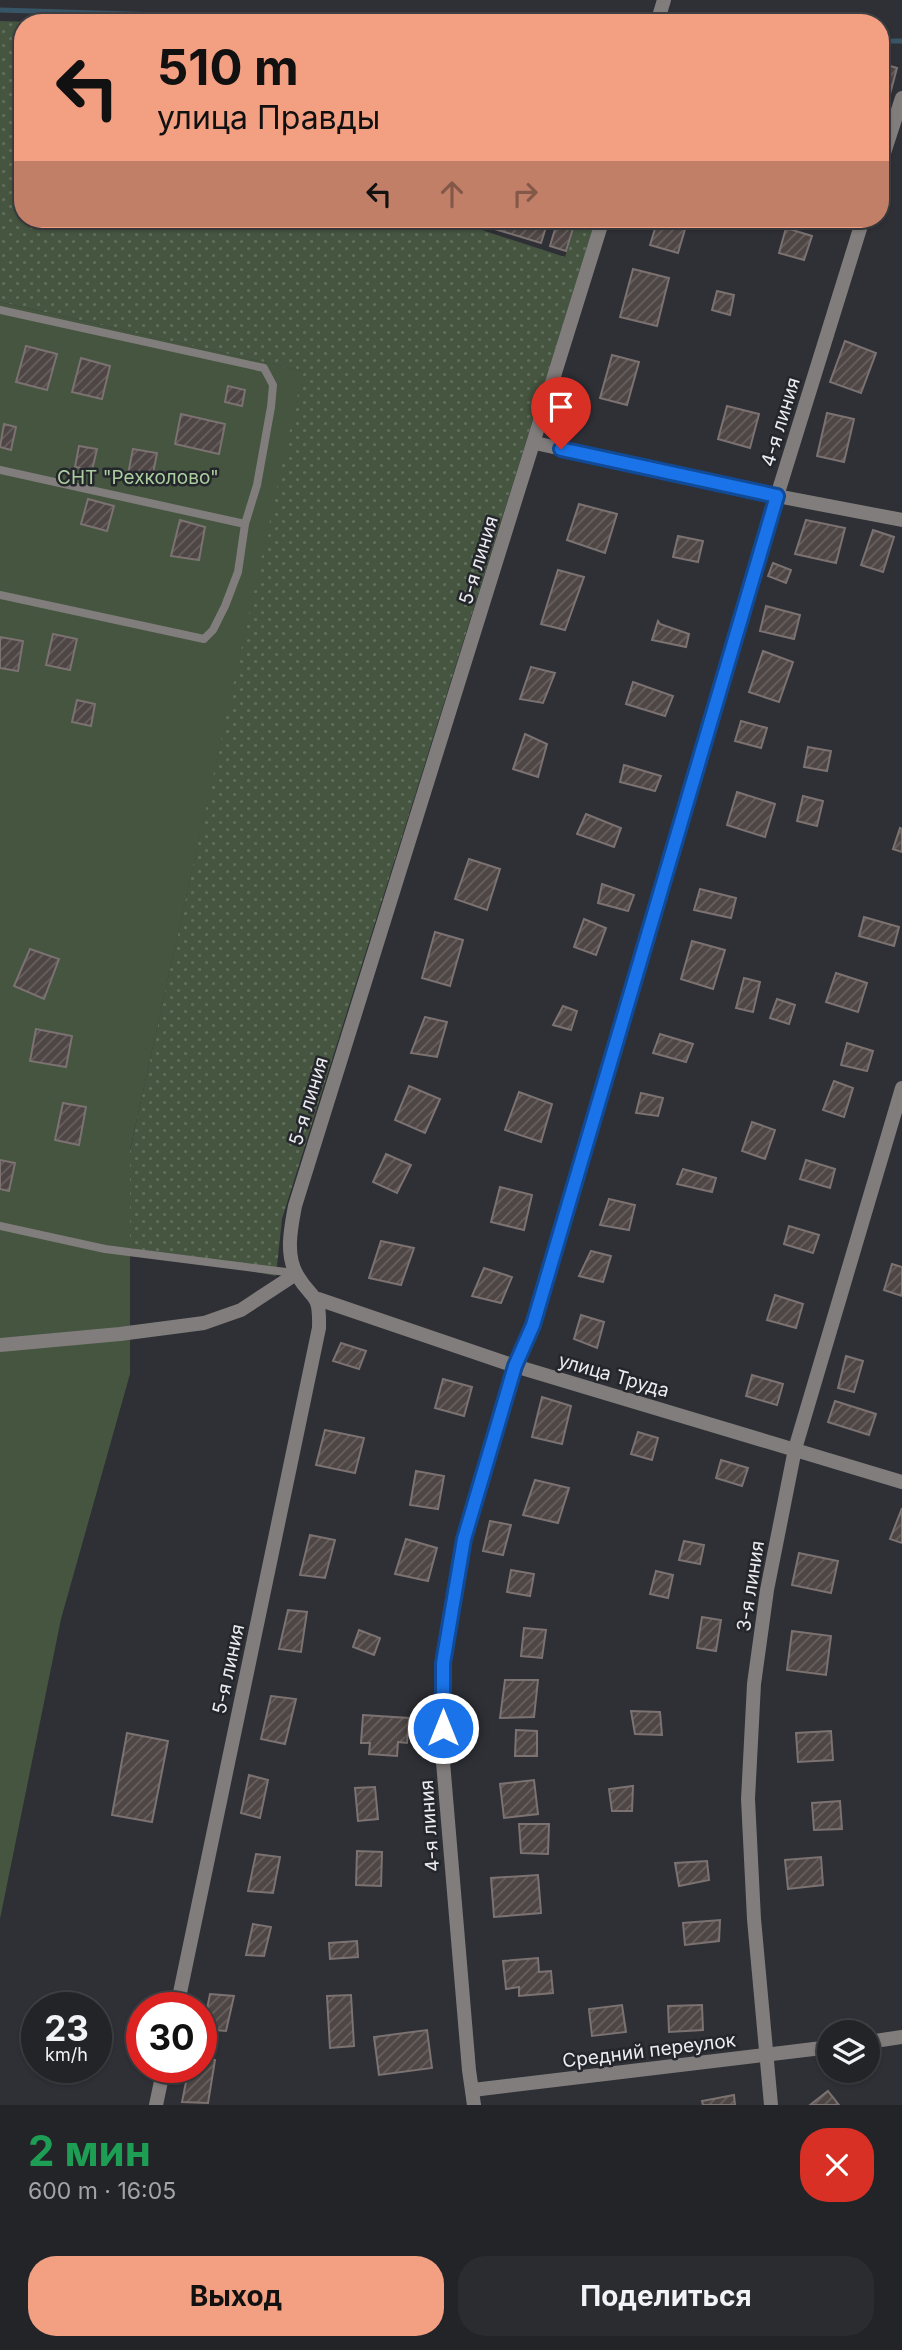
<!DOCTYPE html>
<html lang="ru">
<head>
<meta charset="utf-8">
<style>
  :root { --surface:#222428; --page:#2a2c30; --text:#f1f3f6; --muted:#a2a4a8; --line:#3f4145; --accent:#f39f82 }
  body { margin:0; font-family:Inter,sans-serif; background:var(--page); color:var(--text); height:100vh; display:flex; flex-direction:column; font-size:26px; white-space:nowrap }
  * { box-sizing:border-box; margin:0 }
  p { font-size:23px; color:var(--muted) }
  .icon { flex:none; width:38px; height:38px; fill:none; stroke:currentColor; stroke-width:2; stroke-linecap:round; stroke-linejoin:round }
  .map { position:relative; height:2105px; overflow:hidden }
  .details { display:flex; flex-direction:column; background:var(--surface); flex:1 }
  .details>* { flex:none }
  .hud { position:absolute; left:14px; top:14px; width:875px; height:214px; border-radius:28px; box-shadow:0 2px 5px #0004,0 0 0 2px var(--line); background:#f39f82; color:#111; overflow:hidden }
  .buttons { position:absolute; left:817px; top:2020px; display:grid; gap:14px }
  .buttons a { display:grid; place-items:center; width:63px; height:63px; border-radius:50%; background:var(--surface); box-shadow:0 2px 5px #0004,0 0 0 2px var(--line); font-size:35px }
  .speed { position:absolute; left:21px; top:1992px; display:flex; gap:14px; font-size:35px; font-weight:700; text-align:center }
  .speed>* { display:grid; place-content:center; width:91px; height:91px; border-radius:50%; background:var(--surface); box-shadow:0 2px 5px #0004,0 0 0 2px var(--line); line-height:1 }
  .speed small { font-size:18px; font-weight:400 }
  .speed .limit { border:10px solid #d22; background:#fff; color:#111 }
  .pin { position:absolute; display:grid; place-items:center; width:60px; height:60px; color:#fff; margin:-72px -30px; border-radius:50% 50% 50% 0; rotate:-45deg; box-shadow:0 0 7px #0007 }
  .pin .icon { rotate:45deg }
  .me { position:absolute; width:77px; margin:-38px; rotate:0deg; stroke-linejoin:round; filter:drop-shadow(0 0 5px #0008) }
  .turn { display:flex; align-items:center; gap:24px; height:147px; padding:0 28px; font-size:32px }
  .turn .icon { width:91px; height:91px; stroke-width:2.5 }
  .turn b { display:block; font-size:49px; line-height:60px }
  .lanes { display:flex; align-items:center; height:66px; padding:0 28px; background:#0003; justify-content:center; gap:35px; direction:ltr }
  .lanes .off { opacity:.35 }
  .round { display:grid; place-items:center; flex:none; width:74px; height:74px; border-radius:28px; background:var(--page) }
  .head { display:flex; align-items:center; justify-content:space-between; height:119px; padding:0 28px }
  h1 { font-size:42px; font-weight:700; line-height:52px; color:#1e9e55 }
  .primary-button { display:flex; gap:14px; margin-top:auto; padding:14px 28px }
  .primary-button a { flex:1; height:80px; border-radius:28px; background:var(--accent); color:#111; font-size:28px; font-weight:700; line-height:80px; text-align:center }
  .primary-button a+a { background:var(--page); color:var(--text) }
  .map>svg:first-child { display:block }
  .grass { fill:url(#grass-dots) }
  .green { fill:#455540 }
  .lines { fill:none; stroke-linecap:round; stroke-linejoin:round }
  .stream { stroke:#385567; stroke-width:5 }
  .building { fill:url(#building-hatch); stroke:#7b7271; stroke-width:2 }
  .service { stroke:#817d7c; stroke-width:8 }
  .minor { stroke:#817d7c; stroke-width:14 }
  .route-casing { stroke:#114b97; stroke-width:18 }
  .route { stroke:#1a73e8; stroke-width:12 }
  .labels { text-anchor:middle; stroke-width:5; stroke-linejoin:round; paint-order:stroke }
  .street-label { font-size:19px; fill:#ebecf0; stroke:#24262c }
  .park-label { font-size:19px; fill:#aace9e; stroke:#24262c }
</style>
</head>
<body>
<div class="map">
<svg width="902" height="2105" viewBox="0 0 902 2105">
  <defs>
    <pattern id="grass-dots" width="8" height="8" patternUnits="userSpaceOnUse" patternTransform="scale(1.75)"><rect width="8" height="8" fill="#455540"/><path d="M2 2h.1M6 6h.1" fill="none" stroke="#606e5c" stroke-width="1.8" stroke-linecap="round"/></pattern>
    <pattern id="building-hatch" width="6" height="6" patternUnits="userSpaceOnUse" patternTransform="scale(1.75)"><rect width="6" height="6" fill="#4e4645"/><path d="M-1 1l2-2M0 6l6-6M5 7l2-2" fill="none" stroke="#686160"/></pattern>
  </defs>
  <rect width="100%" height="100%" fill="#2e3036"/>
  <!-- grass -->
  <path class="grass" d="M 0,21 L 66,23 L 23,23 L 23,219 L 448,219 L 565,257 L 577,219 L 596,219 L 282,1219 L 276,1276 L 130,1248 L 130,1150 L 302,371 L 0,302 Z"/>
  <!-- green -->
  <path class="green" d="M 0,302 L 303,371 L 130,1150 L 130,1374 L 61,1619 L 0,1919 Z"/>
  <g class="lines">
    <!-- stream -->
    <g class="stream">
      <path d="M 0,10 L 413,23"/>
      <path d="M 880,41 L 902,41"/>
    </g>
  </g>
  <!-- building -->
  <g class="building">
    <path d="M 880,63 L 897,68 L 890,94 L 880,91 Z"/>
    <path d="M 462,219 L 529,219 L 547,224 L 541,243 Z"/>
    <path d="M 558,219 L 576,219 L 566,251 L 550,246 Z"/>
    <path d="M 658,219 L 688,219 L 678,253 L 650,245 Z"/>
    <path d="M 786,228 L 812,236 L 804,260 L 779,253 Z"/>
    <path d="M 633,269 L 669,278 L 657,326 L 620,317 Z"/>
    <path d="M 717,291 L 734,295 L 730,315 L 712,310 Z"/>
    <path d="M 845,341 L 876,353 L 861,393 L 830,382 Z"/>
    <path d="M 26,346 L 57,354 L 47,390 L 16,382 Z"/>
    <path d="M 612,355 L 639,362 L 627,405 L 600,398 Z"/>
    <path d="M 81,358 L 110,366 L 102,399 L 72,392 Z"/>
    <path d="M 228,386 L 245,390 L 242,406 L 225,402 Z"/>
    <path d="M 727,406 L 759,414 L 750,448 L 718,439 Z"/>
    <path d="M 827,413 L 854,419 L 844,462 L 817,456 Z"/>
    <path d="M 181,414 L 225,424 L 219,454 L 175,444 Z"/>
    <path d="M 4,424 L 16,427 L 11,450 L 0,447 Z"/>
    <path d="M 79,446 L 97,449 L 92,470 L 75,467 Z"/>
    <path d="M 133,449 L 157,453 L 151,484 L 127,479 Z"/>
    <path d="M 88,499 L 114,506 L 107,531 L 81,524 Z"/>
    <path d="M 579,504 L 617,514 L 605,553 L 567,540 Z"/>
    <path d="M 180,520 L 205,527 L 199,560 L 171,556 Z"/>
    <path d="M 806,520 L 845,528 L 836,563 L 795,554 Z"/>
    <path d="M 873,530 L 894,537 L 883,572 L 861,565 Z"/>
    <path d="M 678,536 L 703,541 L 698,562 L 673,557 Z"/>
    <path d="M 773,563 L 791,570 L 786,583 L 768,576 Z"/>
    <path d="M 558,570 L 584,577 L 565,630 L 541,624 Z"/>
    <path d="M 766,606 L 800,615 L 794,639 L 760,631 Z"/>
    <path d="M 658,621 L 660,624 L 689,634 L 686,647 L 652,640 Z"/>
    <path d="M 53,634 L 77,639 L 70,670 L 46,665 Z"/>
    <path d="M 0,637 L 23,641 L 18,671 L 0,668 Z"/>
    <path d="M 763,651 L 793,662 L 779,702 L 749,692 Z"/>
    <path d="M 531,667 L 555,673 L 543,703 L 520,699 Z"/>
    <path d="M 633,682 L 673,696 L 665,716 L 626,704 Z"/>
    <path d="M 77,700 L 95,704 L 91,726 L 72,722 Z"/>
    <path d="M 741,721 L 767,728 L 761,748 L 735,741 Z"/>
    <path d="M 525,734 L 547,744 L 538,777 L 513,769 Z"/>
    <path d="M 808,747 L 831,751 L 827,771 L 804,767 Z"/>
    <path d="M 624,765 L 661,776 L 655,791 L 620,782 Z"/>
    <path d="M 737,792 L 775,804 L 765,837 L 727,825 Z"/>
    <path d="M 803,796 L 823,801 L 817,826 L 797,821 Z"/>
    <path d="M 586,814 L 621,828 L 614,847 L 577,834 Z"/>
    <path d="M 900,828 L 902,829 L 902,852 L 893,849 Z"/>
    <path d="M 469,859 L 500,869 L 487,910 L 455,899 Z"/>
    <path d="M 602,884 L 634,895 L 628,911 L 598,903 Z"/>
    <path d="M 700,889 L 736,898 L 731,918 L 694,910 Z"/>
    <path d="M 864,917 L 899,927 L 894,946 L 859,936 Z"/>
    <path d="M 584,919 L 606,928 L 596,955 L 574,947 Z"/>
    <path d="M 435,932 L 463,940 L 450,986 L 422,978 Z"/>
    <path d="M 692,941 L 725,950 L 713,989 L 681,979 Z"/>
    <path d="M 30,949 L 59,959 L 44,999 L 14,986 Z"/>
    <path d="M 836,973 L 867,983 L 858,1012 L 826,1002 Z"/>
    <path d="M 744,978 L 760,982 L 753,1012 L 736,1008 Z"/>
    <path d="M 777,999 L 795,1005 L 789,1024 L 770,1018 Z"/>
    <path d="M 563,1006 L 577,1011 L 571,1030 L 553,1025 Z"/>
    <path d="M 425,1017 L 447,1022 L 437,1057 L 411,1053 Z"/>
    <path d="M 36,1029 L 72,1036 L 66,1067 L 30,1061 Z"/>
    <path d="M 660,1034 L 693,1044 L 686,1062 L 653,1053 Z"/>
    <path d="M 847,1043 L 873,1051 L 867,1071 L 841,1065 Z"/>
    <path d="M 834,1081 L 853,1088 L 844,1117 L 823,1110 Z"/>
    <path d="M 409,1086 L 440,1099 L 425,1133 L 395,1120 Z"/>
    <path d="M 519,1092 L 552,1104 L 541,1142 L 505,1130 Z"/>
    <path d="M 641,1093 L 663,1098 L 658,1116 L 636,1113 Z"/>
    <path d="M 63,1103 L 86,1107 L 79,1145 L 55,1140 Z"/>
    <path d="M 752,1122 L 775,1130 L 765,1159 L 742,1151 Z"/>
    <path d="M 386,1154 L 411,1165 L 397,1193 L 373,1182 Z"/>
    <path d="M 0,1160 L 15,1163 L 9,1191 L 0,1189 Z"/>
    <path d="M 806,1160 L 835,1169 L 830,1188 L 800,1179 Z"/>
    <path d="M 683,1169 L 716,1178 L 712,1192 L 677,1184 Z"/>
    <path d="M 500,1187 L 532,1195 L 524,1230 L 491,1222 Z"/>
    <path d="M 609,1199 L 635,1205 L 629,1230 L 600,1225 Z"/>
    <path d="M 789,1226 L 819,1235 L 813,1253 L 784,1244 Z"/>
    <path d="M 381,1241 L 414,1248 L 401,1285 L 369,1278 Z"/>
    <path d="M 591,1251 L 611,1256 L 603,1282 L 579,1276 Z"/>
    <path d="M 892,1264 L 902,1267 L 902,1296 L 884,1290 Z"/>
    <path d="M 484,1268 L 512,1277 L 501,1303 L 472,1296 Z"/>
    <path d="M 775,1295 L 803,1304 L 796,1328 L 767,1320 Z"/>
    <path d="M 581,1315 L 604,1322 L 597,1348 L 574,1339 Z"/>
    <path d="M 341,1343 L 366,1351 L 359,1369 L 333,1361 Z"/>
    <path d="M 846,1356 L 863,1361 L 854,1392 L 838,1388 Z"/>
    <path d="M 752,1375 L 783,1384 L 777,1405 L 746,1396 Z"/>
    <path d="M 443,1379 L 472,1387 L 464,1416 L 435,1408 Z"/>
    <path d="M 542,1397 L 571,1406 L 562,1444 L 532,1437 Z"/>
    <path d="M 835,1401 L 876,1414 L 869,1435 L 828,1422 Z"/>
    <path d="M 325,1430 L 364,1438 L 355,1473 L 316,1465 Z"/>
    <path d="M 638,1432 L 658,1438 L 652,1460 L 631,1454 Z"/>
    <path d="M 721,1460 L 748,1468 L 742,1486 L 716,1478 Z"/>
    <path d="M 416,1471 L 444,1476 L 438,1509 L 410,1505 Z"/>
    <path d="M 535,1480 L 569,1488 L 558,1523 L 523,1515 Z"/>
    <path d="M 902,1508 L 902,1543 L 890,1539 Z"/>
    <path d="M 490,1521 L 511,1525 L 503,1555 L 483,1551 Z"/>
    <path d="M 310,1535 L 335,1540 L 325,1578 L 300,1575 Z"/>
    <path d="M 406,1539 L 437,1548 L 428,1581 L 395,1574 Z"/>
    <path d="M 684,1541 L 704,1545 L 700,1564 L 679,1560 Z"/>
    <path d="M 799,1553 L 838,1561 L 831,1593 L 792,1585 Z"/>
    <path d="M 511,1570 L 534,1574 L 530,1596 L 507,1592 Z"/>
    <path d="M 656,1571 L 673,1575 L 668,1598 L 650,1594 Z"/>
    <path d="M 288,1610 L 307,1612 L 301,1652 L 279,1649 Z"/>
    <path d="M 702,1617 L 721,1620 L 716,1651 L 697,1648 Z"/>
    <path d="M 524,1628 L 546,1630 L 542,1658 L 521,1656 Z"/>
    <path d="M 359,1630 L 380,1638 L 374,1655 L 353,1647 Z"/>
    <path d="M 792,1631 L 831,1636 L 826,1675 L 787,1670 Z"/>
    <path d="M 505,1680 L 538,1680 L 534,1717 L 500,1718 Z"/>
    <path d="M 271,1696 L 296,1699 L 285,1744 L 261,1739 Z"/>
    <path d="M 631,1711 L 660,1712 L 662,1735 L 635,1734 Z"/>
    <path d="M 363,1715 L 409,1718 L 407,1743 L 398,1742 L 397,1756 L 369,1754 L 370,1743 L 361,1743 Z"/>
    <path d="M 516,1730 L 537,1731 L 537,1756 L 515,1756 Z"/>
    <path d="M 831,1731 L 833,1760 L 798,1762 L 796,1733 Z"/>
    <path d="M 127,1733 L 168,1741 L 152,1822 L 112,1815 Z"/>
    <path d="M 249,1775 L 268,1780 L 260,1818 L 241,1813 Z"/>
    <path d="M 534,1780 L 538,1814 L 504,1818 L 500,1784 Z"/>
    <path d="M 633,1786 L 632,1811 L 612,1811 L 609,1789 Z"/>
    <path d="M 375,1787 L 378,1819 L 358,1821 L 355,1788 Z"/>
    <path d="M 840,1801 L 842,1829 L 814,1830 L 812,1803 Z"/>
    <path d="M 519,1824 L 549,1824 L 548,1854 L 521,1853 Z"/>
    <path d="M 357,1851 L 382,1852 L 381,1886 L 356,1885 Z"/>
    <path d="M 256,1854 L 280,1857 L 273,1893 L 248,1891 Z"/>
    <path d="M 821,1857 L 823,1885 L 788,1889 L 785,1860 Z"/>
    <path d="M 707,1861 L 709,1880 L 679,1886 L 675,1863 Z"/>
    <path d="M 538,1875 L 541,1913 L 494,1917 L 491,1878 Z"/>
    <path d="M 720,1920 L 719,1941 L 685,1945 L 683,1923 Z"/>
    <path d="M 253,1924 L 271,1927 L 264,1956 L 246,1955 Z"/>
    <path d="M 357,1941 L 358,1957 L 330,1959 L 329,1943 Z"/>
    <path d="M 538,1958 L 539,1972 L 551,1971 L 553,1993 L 519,1996 L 519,1987 L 506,1989 L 503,1961 Z"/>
    <path d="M 210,1994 L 234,1996 L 226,2031 L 203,2029 Z"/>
    <path d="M 351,1995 L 354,2046 L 330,2048 L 327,1996 Z"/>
    <path d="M 622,2005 L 626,2032 L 592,2036 L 589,2009 Z"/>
    <path d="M 702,2005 L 703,2030 L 669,2032 L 668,2006 Z"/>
    <path d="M 427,2030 L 432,2068 L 379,2075 L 374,2037 Z"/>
    <path d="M 201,2057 L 215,2060 L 208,2103 L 182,2102 L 189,2067 L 201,2067 Z"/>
    <path d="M 828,2091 L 839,2105 L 810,2105 Z"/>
    <path d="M 734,2095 L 735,2105 L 703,2105 L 702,2101 Z"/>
  </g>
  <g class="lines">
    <!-- service -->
    <g class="service">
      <path d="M 0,310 L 264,368 L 273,385 L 271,407 L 257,485 L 245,524 L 238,572 L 225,606 L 213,630 L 204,639 L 0,595"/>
      <path d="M 0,470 L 245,524"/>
      <path d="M 0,1226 L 105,1249 L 294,1273"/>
    </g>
    <!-- minor -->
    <g class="minor">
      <path d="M 657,23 L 664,0"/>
      <path d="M 880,165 L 902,98"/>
      <path d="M 535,443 L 777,496 L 902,520"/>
      <path d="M 318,1299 L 515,1366 L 902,1482"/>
      <path d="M 0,1345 L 120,1334 L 204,1323 L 241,1310 L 296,1274"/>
      <path d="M 177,2007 L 319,1328 C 320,1291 313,1302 297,1275 C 285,1254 291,1228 295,1206 L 603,219"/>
      <path d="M 868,2042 L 902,2037"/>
      <path d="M 473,2090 L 830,2047"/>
      <path d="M 156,2105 L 164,2067"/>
      <path d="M 474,2105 L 469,2070 L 442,1750 L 443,1663 L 464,1539 L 515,1366 L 533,1325 L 777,496 L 863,219"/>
      <path d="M 771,2105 L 754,1919 L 748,1799 L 754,1684 L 767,1590 L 795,1449 L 902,1088"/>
    </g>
  </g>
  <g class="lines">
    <!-- route casing -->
    <g class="route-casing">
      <path id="route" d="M 443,1728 L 443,1663 L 464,1539 L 515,1366 L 533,1325 L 777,496 L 561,449"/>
    </g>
    <!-- route -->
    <use href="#route" class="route"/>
  </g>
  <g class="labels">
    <!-- street labels -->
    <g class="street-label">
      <text transform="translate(780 422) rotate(-73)" y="7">4-я линия</text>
      <text transform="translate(478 560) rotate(-73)" y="7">5-я линия</text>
      <text transform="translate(308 1101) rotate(-73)" y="7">5-я линия</text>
      <text transform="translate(614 1375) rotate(16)" y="7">улица Труда</text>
      <text transform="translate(750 1586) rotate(-81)" y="7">3-я линия</text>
      <text transform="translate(228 1669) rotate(-78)" y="7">5-я линия</text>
      <text transform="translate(429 1826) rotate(-94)" y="7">4-я линия</text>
      <text transform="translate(649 2050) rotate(-7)" y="7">Средний переулок</text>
    </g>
    <!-- park labels -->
    <g class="park-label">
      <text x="138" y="484">СНТ "Рехколово"</text>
    </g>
  </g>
</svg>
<div class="buttons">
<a><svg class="icon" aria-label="layers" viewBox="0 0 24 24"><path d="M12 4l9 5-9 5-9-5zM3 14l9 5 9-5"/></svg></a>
</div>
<div class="speed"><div>23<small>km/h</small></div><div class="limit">30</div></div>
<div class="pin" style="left:561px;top:449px;background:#d93025"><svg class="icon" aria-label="arrive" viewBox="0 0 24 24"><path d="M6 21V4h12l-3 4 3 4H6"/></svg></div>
<svg class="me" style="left:443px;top:1728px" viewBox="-20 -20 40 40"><circle r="17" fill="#1a73e8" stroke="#fff" stroke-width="3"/><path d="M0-11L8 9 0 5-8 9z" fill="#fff"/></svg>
<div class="hud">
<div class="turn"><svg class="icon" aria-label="left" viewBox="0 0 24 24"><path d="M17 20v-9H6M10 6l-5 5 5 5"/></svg><div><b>510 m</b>улица Правды</div></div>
<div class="lanes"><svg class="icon" aria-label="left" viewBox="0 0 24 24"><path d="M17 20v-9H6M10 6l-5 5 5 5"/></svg><svg class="icon off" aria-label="ahead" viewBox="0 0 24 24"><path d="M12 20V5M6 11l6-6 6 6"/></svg><svg class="icon off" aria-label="right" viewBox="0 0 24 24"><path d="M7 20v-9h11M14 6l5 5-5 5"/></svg></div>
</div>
</div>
<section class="details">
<div class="head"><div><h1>2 мин</h1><p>600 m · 16:05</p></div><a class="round" style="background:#d93025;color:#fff"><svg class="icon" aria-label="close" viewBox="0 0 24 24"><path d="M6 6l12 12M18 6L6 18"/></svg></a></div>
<div class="primary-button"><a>Выход</a><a>Поделиться</a></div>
</section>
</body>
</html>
